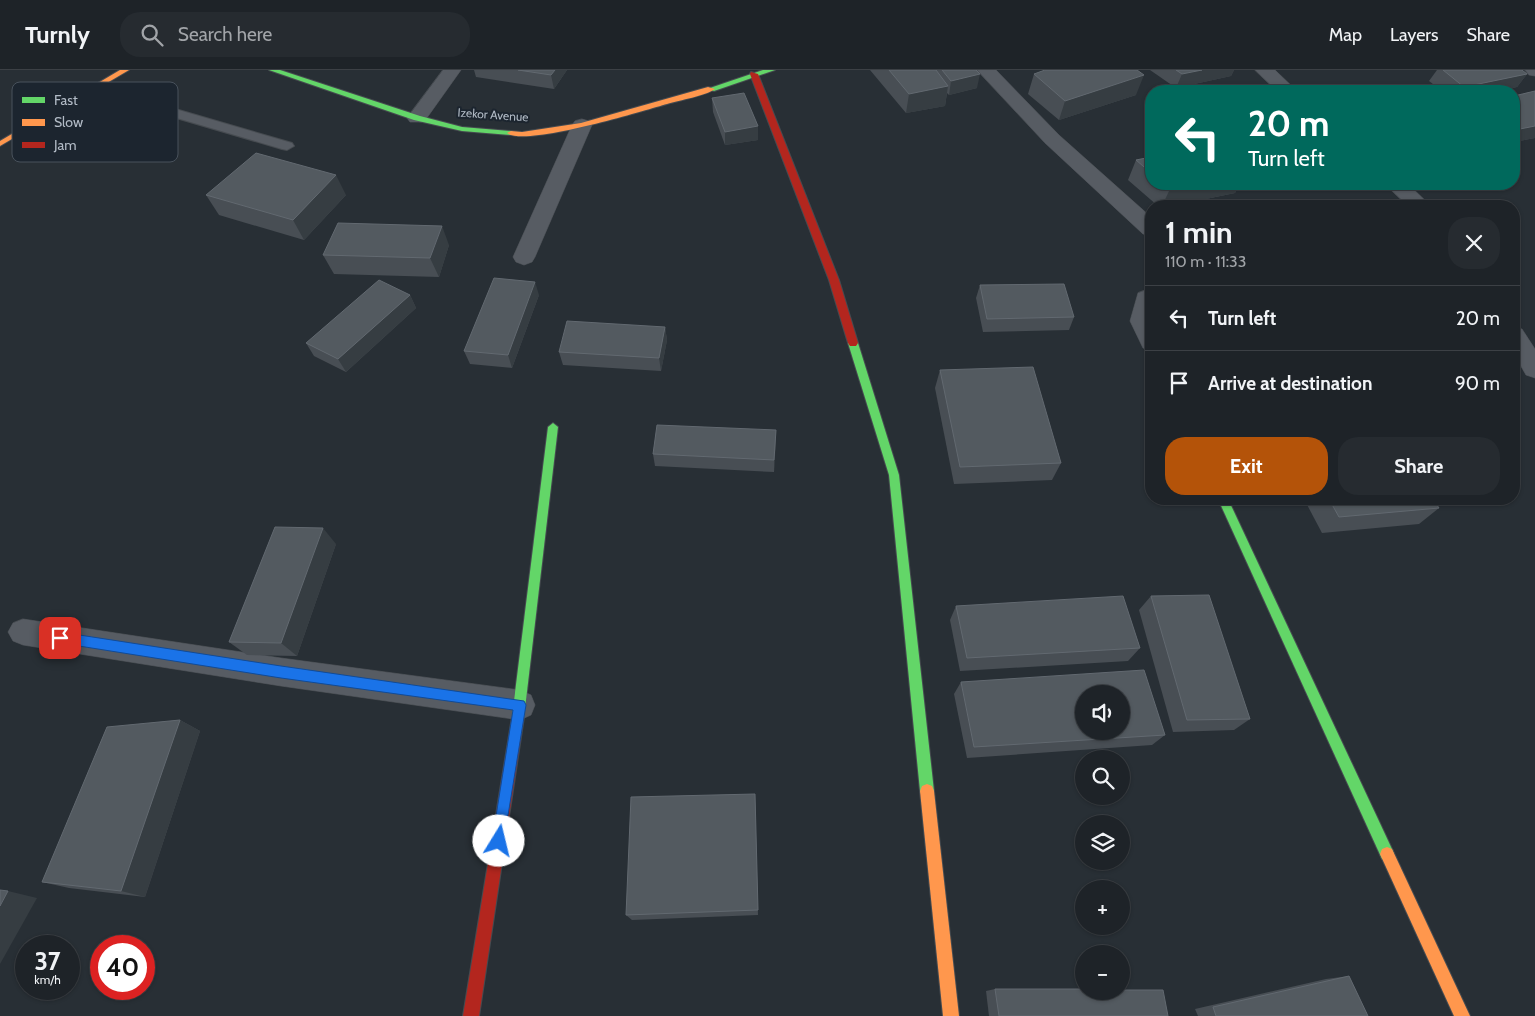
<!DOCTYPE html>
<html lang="en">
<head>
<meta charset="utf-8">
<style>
  :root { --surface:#1e2328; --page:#262b30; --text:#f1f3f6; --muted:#a1a4a8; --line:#3c4045; --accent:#b45309 }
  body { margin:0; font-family:Cabin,sans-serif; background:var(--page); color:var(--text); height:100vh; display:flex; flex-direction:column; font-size:19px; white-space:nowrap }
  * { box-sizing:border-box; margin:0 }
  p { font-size:16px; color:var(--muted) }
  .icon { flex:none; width:28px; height:28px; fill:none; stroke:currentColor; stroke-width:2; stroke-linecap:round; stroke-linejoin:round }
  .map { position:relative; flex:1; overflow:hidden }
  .sheet { position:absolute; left:1145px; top:130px; width:375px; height:305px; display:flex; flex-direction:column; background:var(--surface); border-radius:20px; box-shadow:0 1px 4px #0004,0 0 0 1px var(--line) }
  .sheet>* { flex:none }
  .hud { position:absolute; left:1145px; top:15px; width:375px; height:105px; border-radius:20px; box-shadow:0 1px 4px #0004,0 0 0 1px var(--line); background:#00695c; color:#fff; overflow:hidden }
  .controls { position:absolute; left:1075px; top:615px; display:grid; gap:10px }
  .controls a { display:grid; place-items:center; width:55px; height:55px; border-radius:50%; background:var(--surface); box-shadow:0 1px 4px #0004,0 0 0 1px var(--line); font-size:25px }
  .speed { position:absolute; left:15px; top:865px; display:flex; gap:10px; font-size:25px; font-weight:700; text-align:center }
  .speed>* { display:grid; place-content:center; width:65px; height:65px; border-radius:50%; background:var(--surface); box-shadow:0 1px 4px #0004,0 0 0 1px var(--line); line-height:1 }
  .speed small { font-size:12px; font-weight:400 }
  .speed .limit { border:8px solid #d22; background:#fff; color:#111 }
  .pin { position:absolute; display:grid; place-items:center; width:42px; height:42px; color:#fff; margin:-21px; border-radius:10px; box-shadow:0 2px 8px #0006 }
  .me { position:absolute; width:55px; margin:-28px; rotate:9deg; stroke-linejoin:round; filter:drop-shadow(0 0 4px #0008) }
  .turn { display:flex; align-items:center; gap:18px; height:105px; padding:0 20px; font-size:22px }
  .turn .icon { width:65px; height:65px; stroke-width:2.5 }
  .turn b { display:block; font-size:35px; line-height:42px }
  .round { display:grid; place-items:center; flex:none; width:52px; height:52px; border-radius:20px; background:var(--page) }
  .summary { display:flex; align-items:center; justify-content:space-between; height:85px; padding:0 20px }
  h1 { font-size:30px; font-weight:700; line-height:38px }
  .cta { display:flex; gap:10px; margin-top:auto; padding:10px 20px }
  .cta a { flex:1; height:58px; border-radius:20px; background:var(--accent); color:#fff; font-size:20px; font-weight:700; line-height:58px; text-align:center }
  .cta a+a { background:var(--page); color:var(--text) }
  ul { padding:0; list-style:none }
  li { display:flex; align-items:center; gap:15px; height:65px; padding:0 20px; border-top:1px solid var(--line) }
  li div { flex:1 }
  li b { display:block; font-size:19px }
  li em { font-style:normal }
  header { display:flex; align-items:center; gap:30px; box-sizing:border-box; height:70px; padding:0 25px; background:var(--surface); border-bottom:1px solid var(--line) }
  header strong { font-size:24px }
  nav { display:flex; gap:28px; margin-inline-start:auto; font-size:18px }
  .search { width:350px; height:45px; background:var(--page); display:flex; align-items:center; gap:12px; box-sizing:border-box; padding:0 18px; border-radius:20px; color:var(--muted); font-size:19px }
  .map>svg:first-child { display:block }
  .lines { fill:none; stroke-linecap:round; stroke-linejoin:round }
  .lane-casing { stroke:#464b50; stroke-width:2 }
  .street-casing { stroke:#464b50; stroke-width:1 }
  .fast-casing { stroke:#464b50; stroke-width:2 }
  .slow-casing { stroke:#464b50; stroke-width:2 }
  .jam-casing { stroke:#464b50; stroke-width:2 }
  .lane { fill:#575c63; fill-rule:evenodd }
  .street { fill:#575c63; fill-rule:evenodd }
  .fast { fill:#63d668; fill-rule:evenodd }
  .slow { fill:#ff974d; fill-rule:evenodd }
  .jam { fill:#b3261e; fill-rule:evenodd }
  .wall { fill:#484e54 }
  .shaded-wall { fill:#363d42 }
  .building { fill:#535a60; stroke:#626970; fill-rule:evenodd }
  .route { fill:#1a73e8; stroke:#114b97 }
  .labels { text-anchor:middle; stroke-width:4; stroke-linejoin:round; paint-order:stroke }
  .far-street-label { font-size:12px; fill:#b2bbc6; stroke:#1c252f }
  .key { fill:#1c252f; stroke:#49525c; stroke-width:1 }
  .key-label { font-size:14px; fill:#b2bbc6 }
</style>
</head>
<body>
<header>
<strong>Turnly</strong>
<div class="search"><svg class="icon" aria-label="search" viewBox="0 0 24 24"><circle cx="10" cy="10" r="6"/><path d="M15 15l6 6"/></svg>Search here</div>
<nav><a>Map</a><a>Layers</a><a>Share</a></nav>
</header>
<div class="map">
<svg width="1535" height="946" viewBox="0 0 1535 946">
  <rect width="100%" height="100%" fill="#282f35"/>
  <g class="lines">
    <!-- lane casing -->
    <g class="lane-casing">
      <path id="lane" d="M 93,15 L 292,73 L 294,76 L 287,80 L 282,79 L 88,22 L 87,19 L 88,16 Z"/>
    </g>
    <!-- street casing -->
    <g class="street-casing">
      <g id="street">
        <path d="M 443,0 L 461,0 L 424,52 L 410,52 L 407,48 Z"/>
        <path d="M 977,0 L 996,0 L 1059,65 L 1151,147 L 1151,166 L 1143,164 L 1045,73 Z"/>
        <path d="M 1255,0 L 1275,0 L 1297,21 L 1277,21 Z"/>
        <path d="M 1525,0 L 1535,0 L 1535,6 L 1529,5 Z"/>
        <path d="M 582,49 L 589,51 L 592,55 L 535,187 L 532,192 L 524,195 L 516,192 L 513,187 L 572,55 L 575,51 Z"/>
        <path d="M 1385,114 L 1408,114 L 1431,136 L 1408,136 Z"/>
        <path d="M 1151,218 L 1151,281 L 1143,278 L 1130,251 L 1138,223 Z"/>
        <path d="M 1514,257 L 1522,259 L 1535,279 L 1535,308 L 1526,305 L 1514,284 Z"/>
        <path d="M 23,549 L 281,588 L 520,620 L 531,625 L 535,635 L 531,645 L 520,650 L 281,616 L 23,575 L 13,571 L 8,562 L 13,553 Z"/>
      </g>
    </g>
    <!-- fast casing -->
    <g class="fast-casing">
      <g id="fast">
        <path d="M 269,0 L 280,0 L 420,46 L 462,57 L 511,61 L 515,63 L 511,65 L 462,61 L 414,50 Z"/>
        <path d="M 763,0 L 775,0 L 714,21 L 707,19 Z"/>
        <path d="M 853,269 L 858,273 L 899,405 L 934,721 L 932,726 L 927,728 L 922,726 L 920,721 L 889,405 L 848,273 Z"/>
        <path d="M 553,353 L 558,357 L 524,647 L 522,651 L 518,653 L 514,651 L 512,647 L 548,357 Z"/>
        <path d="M 1218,429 L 1228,429 L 1392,779 L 1394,784 L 1392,789 L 1387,791 L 1382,789 Z"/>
      </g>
    </g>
    <!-- slow casing -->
    <g class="slow-casing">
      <g id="slow">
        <path d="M 120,0 L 129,0 L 0,76 L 0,71 Z"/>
        <path d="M 708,17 L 715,19 C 705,26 680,30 667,34 C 642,41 526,77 507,63 L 511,61 L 522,62 L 581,53 Z"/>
        <path d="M 927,714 L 932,716 L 934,721 L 959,946 L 943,946 L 920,721 L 922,716 Z"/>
        <path d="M 1387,777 L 1392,779 L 1470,946 L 1454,946 L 1380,784 L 1382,779 Z"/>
      </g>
    </g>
    <!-- jam casing -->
    <g class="jam-casing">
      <g id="jam">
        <path d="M 751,2 L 758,4 L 839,210 L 858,273 L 856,276 L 850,276 L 848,273 L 829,210 L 750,4 Z"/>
        <path d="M 518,641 L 522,643 L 524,647 L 479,946 L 463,946 L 512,647 L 514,643 Z"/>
      </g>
    </g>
    <!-- lane -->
    <use href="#lane" class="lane"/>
    <!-- street -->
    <use href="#street" class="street"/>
    <!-- fast -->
    <use href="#fast" class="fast"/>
    <!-- slow -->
    <use href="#slow" class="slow"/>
    <!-- jam -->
    <use href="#jam" class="jam"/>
  </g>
  <!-- wall -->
  <g class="wall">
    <path d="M 474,0 L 567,0 L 554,19 L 476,7 Z"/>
    <path d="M 870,0 L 976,0 L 977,18 L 949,25 L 947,23 L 945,36 L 906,43 Z"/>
    <path d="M 1150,0 L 1234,0 L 1231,6 L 1176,18 Z"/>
    <path d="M 1437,0 L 1522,0 L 1527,4 L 1517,17 L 1498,21 L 1442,21 L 1429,11 Z"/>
    <path d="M 1034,4 L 1136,25 L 1059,50 L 1028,24 Z"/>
    <path d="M 1535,21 L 1535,68 L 1514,72 L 1514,26 Z"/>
    <path d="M 712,28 L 758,70 L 725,75 L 713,42 Z"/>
    <path d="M 1151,87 L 1151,114 L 1240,114 L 1235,123 L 1172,136 L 1158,136 L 1128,110 L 1136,90 Z"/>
    <path d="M 206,125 L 346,125 L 304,170 L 219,145 Z"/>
    <path d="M 449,175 L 439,207 L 334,204 L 323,185 Z"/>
    <path d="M 980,215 L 1074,247 L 1069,260 L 983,262 L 976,228 Z"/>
    <path d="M 410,225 L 416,238 L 346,302 L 314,286 L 306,273 Z"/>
    <path d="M 539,225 L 512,298 L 470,294 L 464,281 Z"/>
    <path d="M 665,257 L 667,270 L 661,301 L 563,295 L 559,282 Z"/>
    <path d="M 940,300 L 1061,393 L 1052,410 L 954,414 L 935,318 Z"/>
    <path d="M 776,360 L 774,402 L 655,396 L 653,384 Z"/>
    <path d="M 1304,429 L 1433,429 L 1439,438 L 1419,454 L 1322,463 Z"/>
    <path d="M 336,474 L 297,586 L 247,585 L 229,572 Z"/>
    <path d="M 1151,526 L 1250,649 L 1234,660 L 1173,662 L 1139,540 Z"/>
    <path d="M 956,536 L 1140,578 L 1128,591 L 960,601 L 950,550 Z"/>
    <path d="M 961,612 L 1165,665 L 1152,675 L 967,688 L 954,624 Z"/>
    <path d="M 180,650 L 200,661 L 145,827 L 69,818 L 42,812 Z"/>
    <path d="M 755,724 L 758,845 L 632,850 L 626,845 Z"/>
    <path d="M 1349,906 L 1368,946 L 1198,946 L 1195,939 L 1326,909 Z"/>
    <path d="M 995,919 L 1168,946 L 989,946 L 986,921 Z"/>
  </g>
  <!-- shaded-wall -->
  <g class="shaded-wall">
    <path d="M 555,0 L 567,0 L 554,19 L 551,5 Z"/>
    <path d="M 1202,0 L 1234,0 L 1231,6 L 1176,18 L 1182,4 Z"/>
    <path d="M 980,4 L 977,18 L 949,25 L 951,11 Z"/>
    <path d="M 1527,4 L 1517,17 L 1498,21 L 1460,21 L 1464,17 Z"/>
    <path d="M 1144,5 L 1136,25 L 1059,50 L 1065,31 Z"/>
    <path d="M 948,16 L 945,36 L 906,43 L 909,24 Z"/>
    <path d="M 758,56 L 758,70 L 725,75 L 725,62 Z"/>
    <path d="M 1535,56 L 1535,68 L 1514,72 L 1514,67 L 1520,59 Z"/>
    <path d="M 336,105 L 346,125 L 304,170 L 293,150 Z"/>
    <path d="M 1195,114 L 1240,114 L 1235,123 L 1172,136 L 1162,136 L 1170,119 Z"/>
    <path d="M 442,156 L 449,175 L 439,207 L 430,188 Z"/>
    <path d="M 535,212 L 539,225 L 512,298 L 508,285 Z"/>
    <path d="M 410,225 L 416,238 L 346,302 L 338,289 Z"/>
    <path d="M 665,257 L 667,270 L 661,301 L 659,288 Z"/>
    <path d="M 776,360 L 776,372 L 774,402 L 774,390 Z"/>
    <path d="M 323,458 L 336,474 L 297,586 L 281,573 Z"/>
    <path d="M 180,650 L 200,661 L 145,827 L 121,821 Z"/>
    <path d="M 8,821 L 37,828 L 0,894 L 0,836 Z"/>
  </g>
  <!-- building -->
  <g class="building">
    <path d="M 518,0 L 555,0 L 551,5 Z"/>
    <path d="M 889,0 L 936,0 L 948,16 L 909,24 Z"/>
    <path d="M 942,0 L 976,0 L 980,4 L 951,11 Z"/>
    <path d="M 1045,0 L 1137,0 L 1144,5 L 1065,31 L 1034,4 Z"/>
    <path d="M 1176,0 L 1202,0 L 1182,4 Z"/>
    <path d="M 1443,0 L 1522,0 L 1527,4 L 1464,17 Z"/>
    <path d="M 1535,21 L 1535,56 L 1520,59 L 1514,55 L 1514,26 Z"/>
    <path d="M 744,23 L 758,56 L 725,62 L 712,28 Z"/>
    <path d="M 256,83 L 336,105 L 293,150 L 206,125 Z"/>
    <path d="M 1151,87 L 1151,103 L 1136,90 Z"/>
    <path d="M 1164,114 L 1195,114 L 1170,119 Z"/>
    <path d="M 338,153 L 442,156 L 430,188 L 323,185 Z"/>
    <path d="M 494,208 L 535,212 L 508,285 L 464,281 Z"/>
    <path d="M 379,210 L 410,225 L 338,289 L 306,273 Z"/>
    <path d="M 1064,214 L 1074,247 L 987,249 L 980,215 Z"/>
    <path d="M 567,251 L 665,257 L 659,288 L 559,282 Z"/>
    <path d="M 1033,297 L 1061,393 L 960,397 L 940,300 Z"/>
    <path d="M 657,355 L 776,360 L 774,390 L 653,384 Z"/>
    <path d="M 1329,429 L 1433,429 L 1439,438 L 1339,447 Z"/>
    <path d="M 275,457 L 323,458 L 281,573 L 229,572 Z"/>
    <path d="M 1209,525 L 1250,649 L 1187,650 L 1151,526 Z"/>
    <path d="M 1123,526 L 1140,578 L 967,588 L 956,536 Z"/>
    <path d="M 1144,600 L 1165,665 L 974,677 L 961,612 ZM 1084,624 L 1121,624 L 1121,661 L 1084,661 Z"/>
    <path d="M 180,650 L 121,821 L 42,812 L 107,657 Z"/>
    <path d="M 755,724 L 758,840 L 626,845 L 631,727 Z"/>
    <path d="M 0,820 L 8,821 L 0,836 Z"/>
    <path d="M 1349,906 L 1368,946 L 1216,946 L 1213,937 Z"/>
    <path d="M 995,919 L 1084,919 L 1084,921 L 1121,921 L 1121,920 L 1163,920 L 1168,946 L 999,946 Z"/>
  </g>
  <!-- route -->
  <path class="route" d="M 60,562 L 281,596 L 524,631 L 526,635 L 503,776 L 499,778 L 494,776 L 492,771 L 513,640 L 281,608 L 60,573 L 54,568 Z"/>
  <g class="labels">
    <!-- far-street labels -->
    <g class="far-street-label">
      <text transform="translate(493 45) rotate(4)" y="4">Izekor Avenue</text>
    </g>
  </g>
  <!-- legend -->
  <rect x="12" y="12" width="166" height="80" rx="8" class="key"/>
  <rect x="22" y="27" width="23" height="6" fill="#63d668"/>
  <rect x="22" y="49" width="23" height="7" fill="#ff974d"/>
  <rect x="22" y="72" width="23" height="6" fill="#b3261e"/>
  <g class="key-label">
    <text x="54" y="35">Fast</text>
    <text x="54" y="57">Slow</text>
    <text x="54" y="80">Jam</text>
  </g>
</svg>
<div class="controls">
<a><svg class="icon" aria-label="sound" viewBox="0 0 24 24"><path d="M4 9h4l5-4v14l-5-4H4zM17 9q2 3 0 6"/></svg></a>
<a><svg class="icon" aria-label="search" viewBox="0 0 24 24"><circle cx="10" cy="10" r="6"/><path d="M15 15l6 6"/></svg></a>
<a><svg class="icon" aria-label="layers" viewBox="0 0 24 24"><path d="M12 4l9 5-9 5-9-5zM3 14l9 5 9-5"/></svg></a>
<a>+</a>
<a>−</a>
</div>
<div class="speed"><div>37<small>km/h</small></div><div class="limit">40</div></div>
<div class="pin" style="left:60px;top:568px;background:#d93025"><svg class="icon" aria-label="arrive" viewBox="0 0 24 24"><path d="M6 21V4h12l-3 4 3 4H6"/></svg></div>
<svg class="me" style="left:499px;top:771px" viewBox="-20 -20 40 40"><circle r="19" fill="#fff"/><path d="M0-13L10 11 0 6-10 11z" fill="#1a73e8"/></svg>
<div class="hud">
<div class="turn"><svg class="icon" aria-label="left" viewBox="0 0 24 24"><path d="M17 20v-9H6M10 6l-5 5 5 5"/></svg><div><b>20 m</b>Turn left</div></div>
</div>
<section class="sheet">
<div class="summary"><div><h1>1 min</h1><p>110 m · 11:33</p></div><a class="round"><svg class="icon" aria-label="close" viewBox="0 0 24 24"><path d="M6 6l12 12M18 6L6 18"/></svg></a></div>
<ul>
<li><svg class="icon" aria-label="left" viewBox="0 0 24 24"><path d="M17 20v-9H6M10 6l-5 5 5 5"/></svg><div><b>Turn left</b></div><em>20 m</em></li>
<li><svg class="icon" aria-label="arrive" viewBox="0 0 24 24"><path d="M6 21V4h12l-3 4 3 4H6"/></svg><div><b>Arrive at destination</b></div><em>90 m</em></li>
</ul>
<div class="cta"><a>Exit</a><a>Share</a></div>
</section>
</div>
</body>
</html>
